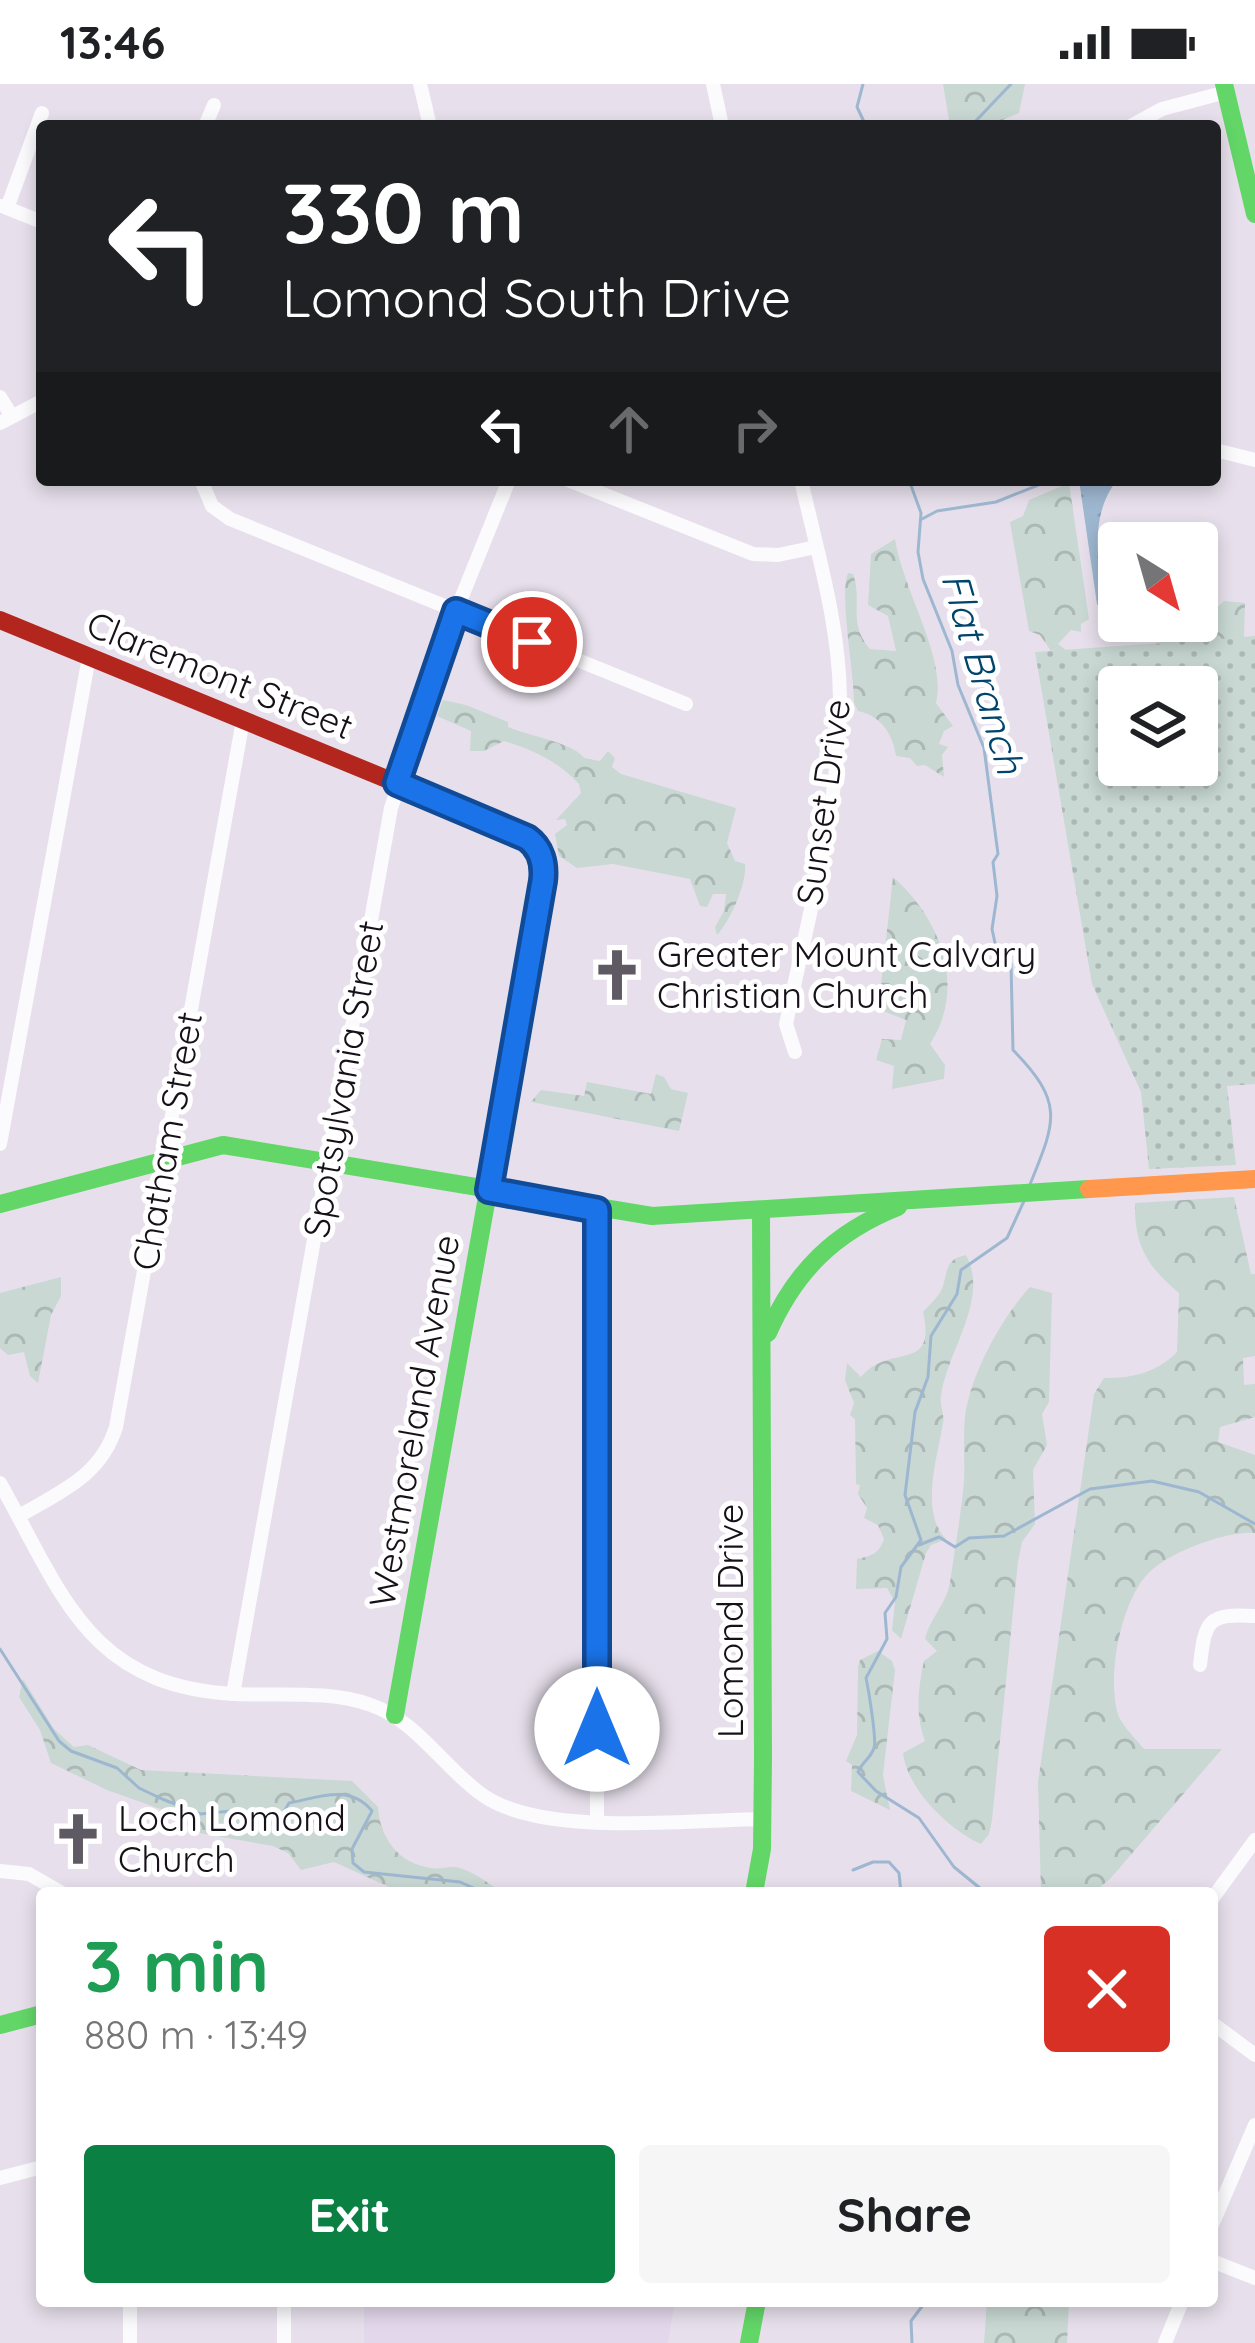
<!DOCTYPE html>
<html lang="en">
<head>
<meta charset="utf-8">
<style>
  :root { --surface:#fff; --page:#f6f6f6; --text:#202124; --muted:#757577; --accent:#0b8043 }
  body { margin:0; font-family:Quicksand,sans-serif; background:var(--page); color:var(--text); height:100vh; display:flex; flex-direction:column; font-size:45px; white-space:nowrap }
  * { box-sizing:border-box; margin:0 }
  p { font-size:39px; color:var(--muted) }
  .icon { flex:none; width:66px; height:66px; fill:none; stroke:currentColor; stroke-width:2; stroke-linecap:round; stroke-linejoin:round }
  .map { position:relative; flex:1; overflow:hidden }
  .drawer { position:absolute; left:36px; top:1803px; width:1182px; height:420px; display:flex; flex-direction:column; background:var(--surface); border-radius:12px; box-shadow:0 6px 18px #0003 }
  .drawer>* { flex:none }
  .banner { position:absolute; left:36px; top:36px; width:1185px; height:366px; border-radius:12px; box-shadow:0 6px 18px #0003; background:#202124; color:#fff; overflow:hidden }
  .needle { width:78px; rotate:143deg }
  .tools { position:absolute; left:1098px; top:438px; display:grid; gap:24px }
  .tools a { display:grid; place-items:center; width:120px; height:120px; border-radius:12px; background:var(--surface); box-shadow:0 6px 18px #0003; font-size:60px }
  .pin { position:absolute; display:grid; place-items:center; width:102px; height:102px; color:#fff; margin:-51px; border:6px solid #fff; border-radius:50%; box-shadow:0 3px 12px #0007 }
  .me { position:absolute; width:132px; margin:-66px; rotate:0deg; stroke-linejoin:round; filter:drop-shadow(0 0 9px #0008) }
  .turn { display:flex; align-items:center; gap:42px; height:252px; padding:0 48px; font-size:54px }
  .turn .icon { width:156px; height:156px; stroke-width:2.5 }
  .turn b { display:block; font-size:84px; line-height:102px }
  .lanes { display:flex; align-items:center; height:114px; padding:0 48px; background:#0003; justify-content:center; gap:60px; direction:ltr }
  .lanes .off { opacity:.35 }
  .round { display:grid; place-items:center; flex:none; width:126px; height:126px; border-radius:12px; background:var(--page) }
  .headline { display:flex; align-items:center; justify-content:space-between; height:204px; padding:0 48px }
  h1 { font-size:72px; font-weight:700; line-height:90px; color:#1e9e55 }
  .action { display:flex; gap:24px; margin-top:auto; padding:24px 48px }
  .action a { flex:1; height:138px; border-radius:12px; background:var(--accent); color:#fff; font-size:48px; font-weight:700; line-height:138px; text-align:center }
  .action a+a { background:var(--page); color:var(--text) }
  .status { display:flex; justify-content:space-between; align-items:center; height:84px; padding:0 60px; background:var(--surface); direction:ltr }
  .status svg { height:33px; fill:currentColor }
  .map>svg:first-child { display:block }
  .built { fill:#e3d7eb }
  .grass { fill:url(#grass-dots); fill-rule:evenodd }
  .forest { fill:url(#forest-crowns) }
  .water { fill:url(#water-ripples) }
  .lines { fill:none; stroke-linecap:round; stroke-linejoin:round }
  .stream { stroke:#9eb7d1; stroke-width:3 }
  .street { stroke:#fbfafc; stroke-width:14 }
  .fast { stroke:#63d668; stroke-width:18 }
  .slow { stroke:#ff974d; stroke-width:18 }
  .jam { stroke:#b3261e; stroke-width:18 }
  .route-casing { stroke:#114b97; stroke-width:30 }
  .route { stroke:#1a73e8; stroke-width:21 }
  .labels { text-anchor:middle; stroke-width:10; stroke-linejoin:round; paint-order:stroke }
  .street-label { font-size:36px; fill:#161119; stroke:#fff }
  .poi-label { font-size:36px; fill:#161119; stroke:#fff; text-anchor:start }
  .water-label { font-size:39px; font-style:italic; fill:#00446c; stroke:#fff }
</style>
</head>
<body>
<div class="status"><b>13:46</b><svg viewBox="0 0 49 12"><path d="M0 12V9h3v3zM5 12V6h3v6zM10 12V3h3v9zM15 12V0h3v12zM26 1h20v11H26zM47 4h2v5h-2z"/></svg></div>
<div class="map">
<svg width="1255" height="2259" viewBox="0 0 1255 2259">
  <defs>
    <pattern id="grass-dots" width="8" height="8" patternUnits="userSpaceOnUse" patternTransform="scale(3)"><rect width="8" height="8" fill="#c9d8d3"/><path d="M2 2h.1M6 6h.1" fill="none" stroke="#acb8b5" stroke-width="1.8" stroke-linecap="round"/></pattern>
    <pattern id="forest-crowns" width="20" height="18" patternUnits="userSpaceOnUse" patternTransform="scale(3)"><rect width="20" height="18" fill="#c9d8d3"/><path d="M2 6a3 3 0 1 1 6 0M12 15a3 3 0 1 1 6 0" fill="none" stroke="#acb8b5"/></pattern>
    <pattern id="water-ripples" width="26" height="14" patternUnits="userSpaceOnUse" patternTransform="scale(3)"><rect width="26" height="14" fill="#9eb7d1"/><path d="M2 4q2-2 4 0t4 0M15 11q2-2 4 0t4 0" fill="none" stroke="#879cb3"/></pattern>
  </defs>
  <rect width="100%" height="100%" fill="#e7e0ec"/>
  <!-- built -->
  <path class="built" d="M 364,2217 L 675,2217 L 668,2259 L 364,2259 Z"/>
  <!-- grass -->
  <path class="grass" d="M 1255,552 L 1255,1000 L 1227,1002 L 1236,1081 L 1149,1085 L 1141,1008 L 1092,900 L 1035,568 ZM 1119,603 L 1197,603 L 1197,681 L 1119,681 Z"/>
  <!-- forest -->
  <g class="forest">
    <path d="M 943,0 L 1025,0 L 1019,29 L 988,42 L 950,42 Z"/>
    <path d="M 1069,399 L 1089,535 L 1081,540 L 1081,548 L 1071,546 L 1058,560 L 1066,566 L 1051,567 L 1040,551 L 1029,547 L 1010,438 L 1023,432 L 1029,416 Z"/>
    <path d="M 895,455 C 903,507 947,574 936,619 L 953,642 L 944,647 L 939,660 L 948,663 L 942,671 L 944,693 L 925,681 L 917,682 L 910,674 L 896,672 C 893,650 880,631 858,627 L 854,619 C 854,585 839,513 848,489 L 853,490 C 863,516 847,539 870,565 L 896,567 L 888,532 L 868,521 L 871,470 Z"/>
    <path d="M 1208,504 L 1214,510 L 1208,520 L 1214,526 L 1224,517 L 1245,519 L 1244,553 L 1156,560 L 1166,548 L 1158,539 L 1197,537 L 1197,509 Z"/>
    <path d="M 443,616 L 466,621 L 508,638 L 508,643 C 529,652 574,659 584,674 L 600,677 L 608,667 L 615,674 L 612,683 L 621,690 L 736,724 L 727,759 L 735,777 L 745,780 C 747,800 730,837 717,851 L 715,843 L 724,827 L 726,810 L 713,810 L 707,823 L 700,822 L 690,795 L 613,780 L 577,784 L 559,772 L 555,750 L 567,741 L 565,735 L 556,736 L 581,709 L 579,700 C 559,678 532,665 504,657 L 484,667 L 470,667 L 471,647 L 437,632 Z"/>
    <path d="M 893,793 C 941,835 967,903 930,960 L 945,981 L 944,995 L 892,1005 L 894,982 L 876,976 L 882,955 L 901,956 L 906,936 L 883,927 L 879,918 Z"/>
    <path d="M 656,990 L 664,993 L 671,1005 L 688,1009 L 679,1047 L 531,1018 L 541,1006 L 584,1012 L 587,998 L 651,1010 Z"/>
    <path d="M 1234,1113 L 1251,1190 L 1255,1190 L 1255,1272 L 1243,1274 L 1244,1301 L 1255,1300 L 1255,1333 L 1220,1343 L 1218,1358 L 1255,1371 L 1255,1449 C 1225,1447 1165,1469 1145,1493 C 1120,1523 1108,1590 1117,1627 C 1120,1640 1135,1654 1144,1665 L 1222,1665 L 1110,1795 L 1093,1809 L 1041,1809 L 1038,1698 L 1094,1310 L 1104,1294 C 1133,1294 1156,1289 1177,1268 L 1179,1209 C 1148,1183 1134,1162 1135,1119 Z"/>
    <path d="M 966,1171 C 990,1215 947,1267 941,1312 C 939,1321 945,1330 943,1339 C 938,1372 919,1427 946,1455 L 931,1461 L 926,1469 L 901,1555 L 892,1546 L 895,1518 L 887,1504 L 856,1505 L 857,1475 C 871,1472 879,1470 884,1455 L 878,1441 L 864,1434 L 867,1424 L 858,1410 L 860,1401 L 856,1400 L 855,1335 L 850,1331 L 854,1319 L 845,1296 L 847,1279 L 861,1293 C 890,1258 937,1290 923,1228 C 930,1220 940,1212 943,1202 C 948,1185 946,1175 966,1171 Z"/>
    <path d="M 61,1193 L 61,1212 L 51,1231 L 38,1299 L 30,1292 L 24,1268 L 8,1271 L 0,1264 L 0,1209 Z"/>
    <path d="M 1030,1203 L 1052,1209 L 1049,1318 L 1042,1330 L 1047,1361 L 1033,1386 L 1035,1440 L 1022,1458 L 1018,1478 L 992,1736 L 989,1750 L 981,1760 C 949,1746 907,1705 903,1669 L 925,1657 C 915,1631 918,1604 924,1577 L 937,1567 L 925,1555 C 930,1534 947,1519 950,1498 C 955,1464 961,1431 964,1397 C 965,1376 963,1354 965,1333 C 970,1291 1002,1233 1030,1203 Z"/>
    <path d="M 878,1567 L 892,1577 L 895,1586 L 883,1691 L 890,1726 L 851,1707 L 852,1681 L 846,1677 L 857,1651 L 858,1583 L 860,1576 Z"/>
    <path d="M 23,1595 L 54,1645 L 74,1663 L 88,1661 L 141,1686 L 352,1697 L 378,1723 C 380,1754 398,1779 431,1784 C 440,1786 452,1781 460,1784 C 474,1788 491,1801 503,1809 L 402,1809 L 334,1778 L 301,1786 L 288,1769 L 273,1762 L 199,1749 L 166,1727 L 107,1706 L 51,1679 L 40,1646 L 19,1613 Z"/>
    <path d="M 987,2217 L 1069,2217 L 1067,2259 L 984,2259 Z"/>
  </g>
  <!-- water -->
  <path class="water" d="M 1079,396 L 1117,396 C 1088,433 1098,481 1106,524 L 1103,529 L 1097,520 Z"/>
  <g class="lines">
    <!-- stream -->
    <g class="stream">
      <path d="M 863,0 L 857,23 L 866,42"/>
      <path d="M 971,42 L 1011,0"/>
      <path d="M 909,396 L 921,429 L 918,468 L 923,495 L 952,567 L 958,601 L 984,664 L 998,770 L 993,778 L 997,812 L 992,845 L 995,859 L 1011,880 L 1013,966 C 1066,1020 1055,1038 1029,1103"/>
      <path d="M 922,435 L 937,427 L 996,418 L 1051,396"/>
      <path d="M 919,1461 L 939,1453 L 955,1463 L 969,1454 L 1004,1452 L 1090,1405 L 1152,1397 L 1199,1408 L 1255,1440"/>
      <path d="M 0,1565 L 59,1657 L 71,1667 L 117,1684 L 139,1704 L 162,1715 L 200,1730 L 231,1727 L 266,1742 L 279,1736 L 289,1719 C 317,1714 349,1699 372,1727 L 352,1765 L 353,1779 L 364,1788 L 460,1798 L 485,1809"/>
      <path d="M 853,1786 L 873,1778 L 889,1778 L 899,1789 L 901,1809"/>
      <path d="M 986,1809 L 954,1783 L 919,1734 L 876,1707 L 858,1688 C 862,1678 871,1674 874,1664 C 877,1656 868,1603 866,1594 L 887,1555 L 885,1529 L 896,1513 L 901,1483 L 921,1456 L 905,1411 L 915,1328 L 928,1293 L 931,1252 L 957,1210 L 961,1186 L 1007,1154 L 1024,1117"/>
      <path d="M 912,2259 L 911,2237 L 926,2217"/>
    </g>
    <!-- street -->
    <g class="street">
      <path d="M 420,0 L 430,42"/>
      <path d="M 713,0 L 722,42"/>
      <path d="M 205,42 L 214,21"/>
      <path d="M 1131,42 L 1162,25 L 1226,8"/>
      <path d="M 2,122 L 42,138"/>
      <path d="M 7,124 L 42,29"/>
      <path d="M 0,313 L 11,331"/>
      <path d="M 0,339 L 42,317"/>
      <path d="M 1215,366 L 1255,376"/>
      <path d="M 201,396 L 212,422 L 230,435 L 686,620"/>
      <path d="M 568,396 L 753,470 L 778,471 L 816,463"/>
      <path d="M 795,968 L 786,940 C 807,835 841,719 840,613 C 839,539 817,467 801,396"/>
      <path d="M 0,1060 L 89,573"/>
      <path d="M 597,1126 L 597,1737"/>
      <path d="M 0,1399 C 63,1511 88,1602 235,1610 C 278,1612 330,1606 371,1621 C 419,1638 443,1684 484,1712 C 544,1753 689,1736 763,1735"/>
      <path d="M 19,1432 C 60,1408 101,1392 116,1343 L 243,636"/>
      <path d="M 1200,1581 C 1205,1536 1208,1529 1255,1532"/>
      <path d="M 233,1610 L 391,724 L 431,608 L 440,567 L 509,396"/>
      <path d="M 0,1787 L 29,1790 L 62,1809"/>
      <path d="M 1212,1815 L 1255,1756"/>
      <path d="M 1212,1939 L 1255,1971"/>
      <path d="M 0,2094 L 42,2083"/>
      <path d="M 1212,2141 L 1255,2041"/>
      <path d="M 1212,2177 L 1255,2194"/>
      <path d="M 130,2259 L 130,2217"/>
      <path d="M 284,2259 L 284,2217"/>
      <path d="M 1165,2259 L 1182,2217"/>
    </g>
    <!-- fast -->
    <g class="fast">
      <path d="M 1224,0 L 1255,130"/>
      <path d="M 0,1120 L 223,1061 L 652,1132 L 1089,1105"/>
      <path d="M 768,1249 C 795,1187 835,1148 898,1123"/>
      <path d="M 395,1631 L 543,798"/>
      <path d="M 754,1809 L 762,1765 L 763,1674 L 761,1126"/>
      <path d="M 0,1941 L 42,1930"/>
      <path d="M 749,2259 L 757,2217"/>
    </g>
    <!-- slow -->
    <path class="slow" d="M 1089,1105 L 1255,1095"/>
    <!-- jam -->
    <path class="jam" d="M 0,536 L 518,749 L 539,768 L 543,798"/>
  </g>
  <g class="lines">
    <!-- route casing -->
    <g class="route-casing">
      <path id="route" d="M 532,558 L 456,527 L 397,699 L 527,754 C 541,764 545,780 543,797 L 489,1106 L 597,1126 L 597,1645"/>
    </g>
    <!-- route -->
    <use href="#route" class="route"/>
  </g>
  <!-- icons -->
  <defs>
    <g id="church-bare" transform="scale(4.14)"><path d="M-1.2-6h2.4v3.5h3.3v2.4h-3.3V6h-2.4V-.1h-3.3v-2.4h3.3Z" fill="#5f5963" stroke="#fff" stroke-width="2.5" paint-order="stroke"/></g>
  </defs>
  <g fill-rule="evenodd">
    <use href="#church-bare" x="617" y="891"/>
    <use href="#church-bare" x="78" y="1755"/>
  </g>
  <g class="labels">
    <!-- street labels -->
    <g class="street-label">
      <text transform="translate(220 591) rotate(22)" y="13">Claremont Street</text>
      <text transform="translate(823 718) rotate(-82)" y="13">Sunset Drive</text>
      <text transform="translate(343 995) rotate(-80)" y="13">Spotsylvania Street</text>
      <text transform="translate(167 1057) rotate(-80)" y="13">Chatham Street</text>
      <text transform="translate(414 1337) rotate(-80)" y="13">Westmoreland Avenue</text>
      <text transform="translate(730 1537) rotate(-90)" y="13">Lomond Drive</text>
    </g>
    <!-- poi labels -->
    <g class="poi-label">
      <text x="657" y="883">Greater Mount Calvary<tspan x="657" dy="41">Christian Church</tspan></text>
      <text x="118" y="1747">Loch Lomond<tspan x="118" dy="41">Church</tspan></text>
    </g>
    <!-- water labels -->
    <g class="water-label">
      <text transform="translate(983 589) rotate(74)" y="14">Flat Branch</text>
    </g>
  </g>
</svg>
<div class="tools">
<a><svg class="needle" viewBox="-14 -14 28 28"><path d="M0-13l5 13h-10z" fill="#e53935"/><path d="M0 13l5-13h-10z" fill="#757577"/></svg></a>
<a><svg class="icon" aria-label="layers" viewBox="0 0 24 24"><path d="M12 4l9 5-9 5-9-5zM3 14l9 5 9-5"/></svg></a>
</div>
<div class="pin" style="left:532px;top:558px;background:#d93025"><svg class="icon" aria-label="arrive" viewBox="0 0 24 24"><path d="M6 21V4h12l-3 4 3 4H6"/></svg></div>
<svg class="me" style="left:597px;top:1645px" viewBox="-20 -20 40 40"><circle r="19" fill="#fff"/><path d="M0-13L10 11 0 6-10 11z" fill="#1a73e8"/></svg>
<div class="banner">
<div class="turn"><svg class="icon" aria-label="left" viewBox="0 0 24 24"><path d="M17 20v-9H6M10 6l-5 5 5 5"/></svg><div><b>330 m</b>Lomond South Drive</div></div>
<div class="lanes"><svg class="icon" aria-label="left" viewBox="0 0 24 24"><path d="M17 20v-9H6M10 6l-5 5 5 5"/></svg><svg class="icon off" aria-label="ahead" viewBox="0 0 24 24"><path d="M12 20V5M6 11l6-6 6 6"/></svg><svg class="icon off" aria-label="right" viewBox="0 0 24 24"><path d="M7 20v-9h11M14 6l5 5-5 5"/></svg></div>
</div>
<section class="drawer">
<div class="headline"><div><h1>3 min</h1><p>880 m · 13:49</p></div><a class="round" style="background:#d93025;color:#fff"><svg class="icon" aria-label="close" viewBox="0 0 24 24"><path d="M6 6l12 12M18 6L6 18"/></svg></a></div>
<div class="action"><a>Exit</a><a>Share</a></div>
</section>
</div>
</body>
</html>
